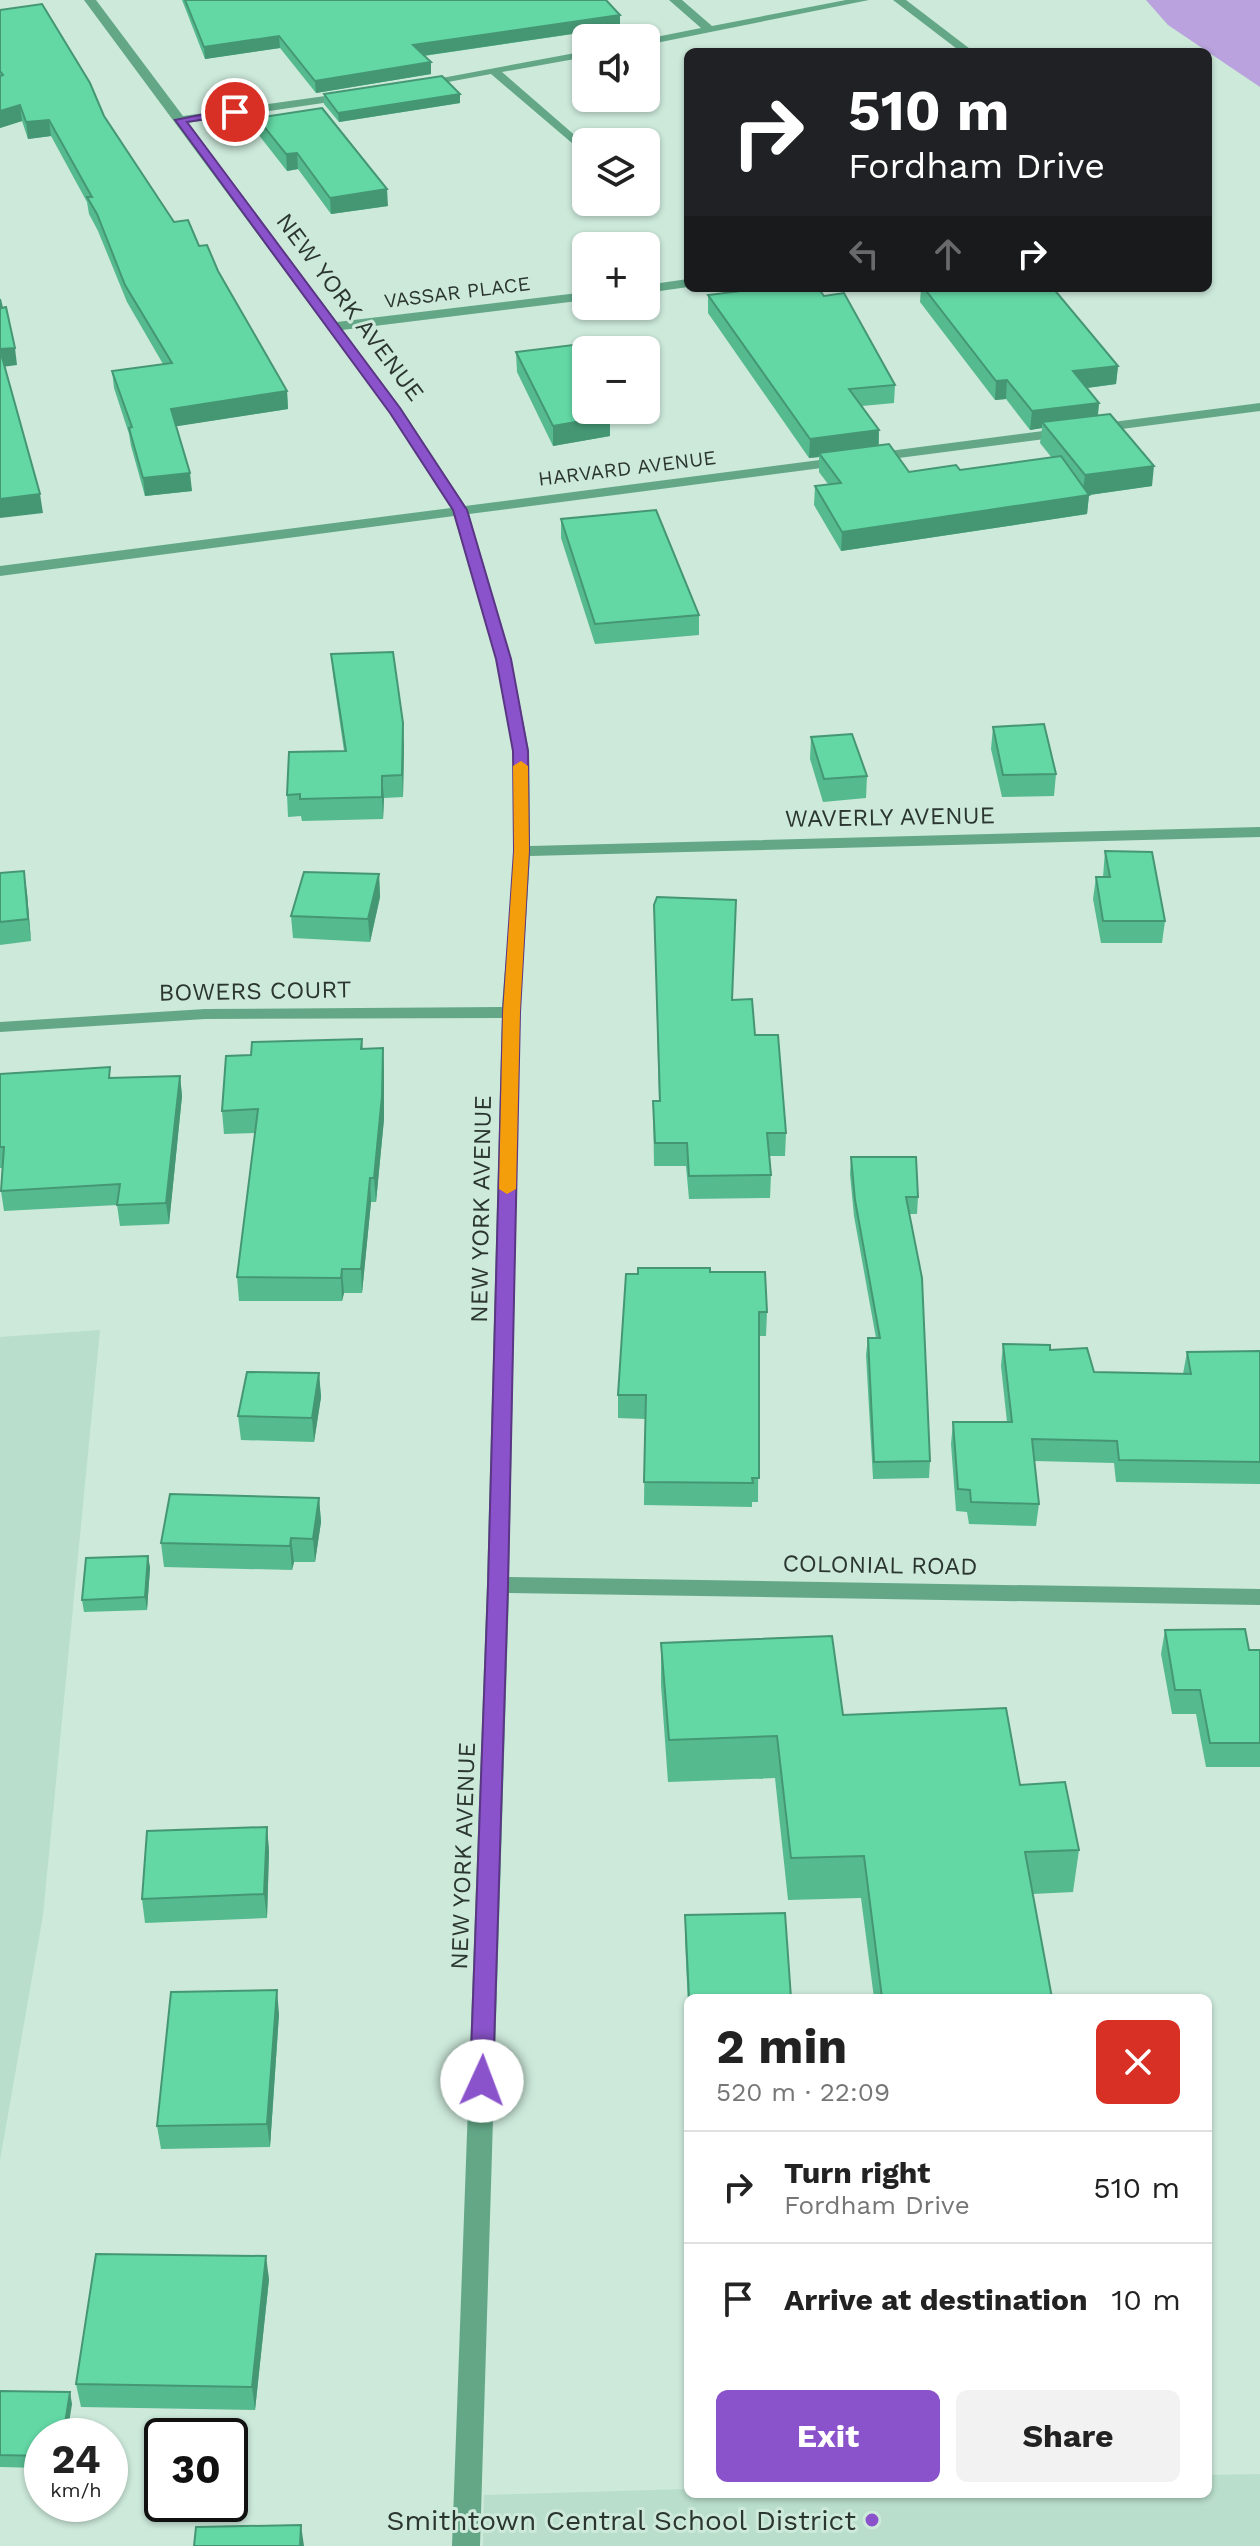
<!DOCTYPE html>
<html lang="en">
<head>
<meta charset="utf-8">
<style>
  :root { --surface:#fff; --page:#f2f2f2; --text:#222; --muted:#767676; --line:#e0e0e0; --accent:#8a53cb }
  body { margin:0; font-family:"Work Sans",sans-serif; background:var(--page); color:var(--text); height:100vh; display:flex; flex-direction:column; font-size:30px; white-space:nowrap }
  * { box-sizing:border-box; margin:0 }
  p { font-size:26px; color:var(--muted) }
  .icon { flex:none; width:44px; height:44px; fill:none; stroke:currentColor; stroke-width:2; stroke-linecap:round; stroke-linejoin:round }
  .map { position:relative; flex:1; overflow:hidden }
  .drawer { position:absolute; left:684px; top:1994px; width:528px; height:504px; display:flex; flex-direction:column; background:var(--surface); border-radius:12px; box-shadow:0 2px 6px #0004 }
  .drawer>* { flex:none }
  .top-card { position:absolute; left:684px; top:48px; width:528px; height:244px; border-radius:12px; box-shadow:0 2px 6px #0004; background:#202124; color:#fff; overflow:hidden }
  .controls { position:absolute; left:572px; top:24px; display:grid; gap:16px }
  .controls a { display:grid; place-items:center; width:88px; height:88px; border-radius:12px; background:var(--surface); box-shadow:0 2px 6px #0004; font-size:40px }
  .speed { position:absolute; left:24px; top:2418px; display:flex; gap:16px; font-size:40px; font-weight:700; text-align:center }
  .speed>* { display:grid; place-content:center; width:104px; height:104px; border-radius:50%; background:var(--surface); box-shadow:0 2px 6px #0004; line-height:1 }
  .speed small { font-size:20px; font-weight:400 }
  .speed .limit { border:4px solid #111; border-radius:12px; background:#fff; color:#111 }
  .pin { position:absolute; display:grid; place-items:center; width:68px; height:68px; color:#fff; margin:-34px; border:4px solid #fff; border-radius:50%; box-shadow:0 2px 8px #0007 }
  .me { position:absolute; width:88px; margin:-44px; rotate:2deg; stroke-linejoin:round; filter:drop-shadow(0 0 6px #0008) }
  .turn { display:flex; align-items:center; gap:28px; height:168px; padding:0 32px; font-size:36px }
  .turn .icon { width:104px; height:104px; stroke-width:2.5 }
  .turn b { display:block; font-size:56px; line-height:68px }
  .lanes { display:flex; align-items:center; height:76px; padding:0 32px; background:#0003; justify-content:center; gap:40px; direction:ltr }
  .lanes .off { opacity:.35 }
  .round { display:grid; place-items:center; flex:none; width:84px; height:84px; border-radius:12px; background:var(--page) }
  .head { display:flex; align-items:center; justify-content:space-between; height:136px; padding:0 32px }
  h1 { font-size:48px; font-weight:700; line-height:60px }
  .cta { display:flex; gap:16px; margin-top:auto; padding:16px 32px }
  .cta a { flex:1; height:92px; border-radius:12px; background:var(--accent); color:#fff; font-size:32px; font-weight:700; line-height:92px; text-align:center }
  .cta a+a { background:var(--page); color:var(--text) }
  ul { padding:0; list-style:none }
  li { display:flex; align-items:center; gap:24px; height:112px; padding:0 32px; border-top:2px solid var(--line) }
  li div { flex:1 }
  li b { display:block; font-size:30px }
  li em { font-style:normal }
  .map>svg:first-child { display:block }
  .built { fill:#b9decb }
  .green { fill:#b9a2dd }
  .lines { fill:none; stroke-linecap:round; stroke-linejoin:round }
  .minor { fill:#63a787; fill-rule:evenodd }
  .wall { fill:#55ba8e }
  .shaded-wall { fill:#459774 }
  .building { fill:#63d8a5; stroke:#459774; stroke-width:2 }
  .route { fill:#8a53cb; stroke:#5a3684; stroke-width:2 }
  .slow { fill:#f59e0b }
  .poi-dot { fill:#8a53cb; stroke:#cce9da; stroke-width:3 }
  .labels { text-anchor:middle; stroke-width:6; stroke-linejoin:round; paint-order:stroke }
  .far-street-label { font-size:20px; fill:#2b3630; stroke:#cce9da }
  .street-label { font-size:24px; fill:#2b3630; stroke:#cce9da }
  .near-poi-label { font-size:28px; fill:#2b3630; stroke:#cce9da; text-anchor:end }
</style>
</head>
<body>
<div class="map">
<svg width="1260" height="2546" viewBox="0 0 1260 2546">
  <rect width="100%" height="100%" fill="#cce9da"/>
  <!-- built -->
  <g class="built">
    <path d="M 100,1330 L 43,1915 L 0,2160 L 0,1337 Z"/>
    <path d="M 1260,2474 L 1260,2546 L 483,2546 L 484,2495 L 688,2489 L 688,2494 L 1208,2494 L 1208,2475 Z"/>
  </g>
  <!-- green -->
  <path class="green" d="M 1146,0 L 1260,0 L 1260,87 L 1168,25 Z"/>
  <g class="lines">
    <!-- minor -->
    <g class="minor">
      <path d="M 84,0 L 96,0 L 183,116 L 354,92 L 354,98 L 350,99 L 187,123 L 337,322 L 586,292 L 586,300 L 342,330 L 401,408 L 465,506 L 1260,403 L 1260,411 L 469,514 L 511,659 L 529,751 L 530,846 L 1260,827 L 1260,837 L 530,856 L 520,1012 L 509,1577 L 1260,1589 L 1260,1605 L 509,1593 L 480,2546 L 452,2546 L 487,1585 L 502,1018 L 205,1019 L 0,1032 L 0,1022 L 205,1009 L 502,1007 C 508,923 520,836 513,752 C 506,674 476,592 454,516 L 0,576 L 0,566 L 451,508 L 390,413 Z"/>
      <path d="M 669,0 L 682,0 L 712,26 L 846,0 L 869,0 L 646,45 L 646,39 L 701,28 Z"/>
      <path d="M 893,0 L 906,0 L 974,52 L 961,52 Z"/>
      <path d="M 586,51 L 586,57 L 502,72 L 586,145 L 586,155 L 491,74 L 421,87 L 415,83 Z"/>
      <path d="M 688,279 L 688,287 L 646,293 L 646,285 Z"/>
    </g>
  </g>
  <!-- wall -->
  <g class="wall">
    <path d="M 182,0 L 606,0 L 620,15 L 620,27 L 424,56 L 431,74 L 316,93 L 280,48 L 205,59 Z"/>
    <path d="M 0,10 L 104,116 L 174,222 L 199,246 L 218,271 L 287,391 L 288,409 L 176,426 L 192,491 L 145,496 L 131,446 L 129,434 L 114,388 L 112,371 L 163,364 L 127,302 L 98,231 L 89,214 L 87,202 L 51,136 L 28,139 L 22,121 L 0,128 Z"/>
    <path d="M 324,94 L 460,94 L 460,103 L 339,122 L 324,104 Z"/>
    <path d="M 257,118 L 388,206 L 331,214 L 298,169 L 287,171 L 258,134 Z"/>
    <path d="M 921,288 L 1053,288 L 1118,366 L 1116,384 L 1087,388 L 1099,403 L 1098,415 L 1152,486 L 1089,495 L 1087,514 L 841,551 L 814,505 L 815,486 L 828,484 L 819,472 L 819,457 L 809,458 L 708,313 L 708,295 L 895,385 L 894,403 L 862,406 L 879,430 L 879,445 L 909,472 L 960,470 L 1052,458 L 1040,443 L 1042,428 L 1030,430 L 1006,399 L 995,400 L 920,302 Z"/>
    <path d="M 516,352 L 610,416 L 610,436 L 553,446 L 517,372 Z"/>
    <path d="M 561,519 L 699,615 L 699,635 L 595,644 L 561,538 Z"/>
    <path d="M 331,654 L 404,744 L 403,797 L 384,798 L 383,819 L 302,821 L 301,816 L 288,817 L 287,795 L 344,751 L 333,675 Z"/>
    <path d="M 993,727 L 1056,774 L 1054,796 L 1002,797 L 991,749 Z"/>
    <path d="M 811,737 L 867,776 L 866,798 L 823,802 L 810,759 Z"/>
    <path d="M 1105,851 L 1165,921 L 1162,943 L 1101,943 L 1093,899 L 1096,877 L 1103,877 Z"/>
    <path d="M 0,873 L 27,893 L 31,941 L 0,945 Z"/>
    <path d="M 379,874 L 380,897 L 370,942 L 293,938 L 291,916 Z"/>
    <path d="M 654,905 L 732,1000 L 755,1035 L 786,1133 L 785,1156 L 770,1156 L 771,1175 L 770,1198 L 689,1199 L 686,1166 L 654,1166 L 653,1101 L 659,1101 Z"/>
    <path d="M 362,1039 L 363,1049 L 383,1048 L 384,1071 L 384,1119 L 376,1202 L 371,1202 L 362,1293 L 344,1293 L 342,1301 L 239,1301 L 237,1277 L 255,1133 L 224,1134 L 222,1111 L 251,1055 Z"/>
    <path d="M 0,1074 L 111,1078 L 180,1076 L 182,1096 L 169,1224 L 120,1226 L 117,1205 L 4,1211 L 1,1191 L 2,1168 L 0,1168 Z"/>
    <path d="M 851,1157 L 918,1197 L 917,1214 L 909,1214 L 930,1461 L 929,1478 L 873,1479 L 866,1355 L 868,1338 L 876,1338 L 854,1216 L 850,1174 Z"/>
    <path d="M 710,1272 L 767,1312 L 766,1336 L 759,1336 L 758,1502 L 752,1502 L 752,1507 L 644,1505 L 645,1419 L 618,1418 L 618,1395 L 638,1274 Z"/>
    <path d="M 1003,1344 L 1050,1350 L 1094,1372 L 1183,1374 L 1187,1352 L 1260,1351 L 1260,1484 L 1116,1482 L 1114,1463 L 1034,1461 L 1039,1504 L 1036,1526 L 969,1524 L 967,1512 L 956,1511 L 951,1444 L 953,1422 L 1007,1422 L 1001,1366 Z"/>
    <path d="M 319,1373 L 321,1397 L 314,1442 L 241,1440 L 238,1416 Z"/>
    <path d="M 319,1498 L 321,1522 L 315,1562 L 294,1562 L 292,1570 L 164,1567 L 161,1543 Z"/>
    <path d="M 148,1556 L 150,1568 L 147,1610 L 84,1612 L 82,1600 Z"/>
    <path d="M 1165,1630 L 1249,1650 L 1260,1650 L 1260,1767 L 1206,1767 L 1196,1714 L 1172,1714 L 1161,1654 Z"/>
    <path d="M 661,1643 L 1020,1785 L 1079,1850 L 1073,1892 L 1033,1894 L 1052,1998 L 874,1998 L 861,1898 L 788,1900 L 775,1778 L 668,1782 L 661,1685 Z"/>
    <path d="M 267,1827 L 269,1851 L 267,1918 L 145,1923 L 142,1899 Z"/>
    <path d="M 685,1915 L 791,1998 L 688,1998 L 688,2005 L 685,1939 Z"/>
    <path d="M 279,2014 L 270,2147 L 161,2149 L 157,2126 Z"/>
    <path d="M 269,2279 L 255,2410 L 81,2407 L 76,2384 Z"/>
    <path d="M 0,2391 L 72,2404 L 42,2436 L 42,2468 L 0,2467 Z"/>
  </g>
  <!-- shaded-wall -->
  <g class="shaded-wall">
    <path d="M 620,15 L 620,27 L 414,57 L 413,45 Z"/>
    <path d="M 279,36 L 280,48 L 205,59 L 204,47 Z"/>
    <path d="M 431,62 L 431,74 L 316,93 L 315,81 Z"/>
    <path d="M 460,94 L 460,103 L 339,122 L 338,113 Z"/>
    <path d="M 20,105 L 22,121 L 0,128 L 0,111 Z"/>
    <path d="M 49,120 L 51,136 L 28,139 L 26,122 Z"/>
    <path d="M 297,153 L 298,169 L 287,171 L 286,154 Z"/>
    <path d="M 387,189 L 388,206 L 331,214 L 330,198 Z"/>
    <path d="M 15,348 L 17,365 L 2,367 L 0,349 Z"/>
    <path d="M 1118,366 L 1116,384 L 1071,390 L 1073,371 Z"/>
    <path d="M 1007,380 L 1006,399 L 995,400 L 996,381 Z"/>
    <path d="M 287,391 L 288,409 L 172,427 L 171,409 Z"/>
    <path d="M 1099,403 L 1097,421 L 1042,422 L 1042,428 L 1030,430 L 1032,411 Z"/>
    <path d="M 610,416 L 610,436 L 553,446 L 553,426 Z"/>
    <path d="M 879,430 L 878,449 L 819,453 L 819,457 L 809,458 L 810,439 Z"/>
    <path d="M 1154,466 L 1152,486 L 1089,495 L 1087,514 L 841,551 L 842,532 L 1082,496 L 1085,475 Z"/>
    <path d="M 190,473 L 192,491 L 145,496 L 143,478 Z"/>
    <path d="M 40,494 L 43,513 L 0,518 L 0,499 Z"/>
    <path d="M 403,723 L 404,744 L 403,797 L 402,775 Z"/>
    <path d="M 382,776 L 384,798 L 383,819 L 382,797 Z"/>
    <path d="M 24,871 L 27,893 L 31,941 L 28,919 Z"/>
    <path d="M 379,874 L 380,897 L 370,942 L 368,919 Z"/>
    <path d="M 383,1048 L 384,1071 L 384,1119 L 376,1202 L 374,1178 Z"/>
    <path d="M 180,1076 L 182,1096 L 169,1224 L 166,1203 Z"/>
    <path d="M 370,1178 L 371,1202 L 362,1293 L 361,1269 Z"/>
    <path d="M 342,1269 L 344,1293 L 342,1301 L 341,1278 Z"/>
    <path d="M 319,1373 L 321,1397 L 314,1442 L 312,1418 Z"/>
    <path d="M 319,1498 L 321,1522 L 315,1562 L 313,1539 Z"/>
    <path d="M 291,1538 L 294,1562 L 292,1570 L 290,1546 Z"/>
    <path d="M 148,1556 L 150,1568 L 147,1610 L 145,1597 Z"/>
    <path d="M 267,1827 L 269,1851 L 267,1918 L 264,1894 Z"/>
    <path d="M 277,1990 L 279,2014 L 270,2147 L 267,2124 Z"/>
    <path d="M 266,2256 L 269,2279 L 255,2410 L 252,2387 Z"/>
    <path d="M 70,2392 L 72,2404 L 67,2436 L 63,2436 Z"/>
    <path d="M 301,2525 L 304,2546 L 300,2546 Z"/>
  </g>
  <!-- building -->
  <g class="building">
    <path d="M 185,0 L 606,0 L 620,15 L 413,45 L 431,62 L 315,81 L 279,36 L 204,47 Z"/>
    <path d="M 42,4 L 90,83 L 104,116 L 174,222 L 188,220 L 199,246 L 207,245 L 218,271 L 287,391 L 171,409 L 190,473 L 143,478 L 129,428 L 132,427 L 112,371 L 172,363 L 125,285 L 97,214 L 87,197 L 92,197 L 49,120 L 26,122 L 20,105 L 0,111 L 0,76 L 3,75 L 0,71 L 0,10 Z"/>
    <path d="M 442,76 L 460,94 L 338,113 L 324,94 Z"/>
    <path d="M 322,108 L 387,189 L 330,198 L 297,153 L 286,154 L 257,118 Z"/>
    <path d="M 767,288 L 818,288 L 824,296 L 844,293 L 895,385 L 849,389 L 879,430 L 810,439 L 708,295 Z"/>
    <path d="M 924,288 L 1053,288 L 1118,366 L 1073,371 L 1099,403 L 1032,411 L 1007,380 L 996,381 Z"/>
    <path d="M 0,299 L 2,308 L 6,307 L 15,348 L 0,349 Z"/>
    <path d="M 573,345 L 586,369 L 586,410 L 607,410 L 610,416 L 553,426 L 516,352 Z"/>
    <path d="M 0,350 L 40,494 L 0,499 Z"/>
    <path d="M 1110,414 L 1154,466 L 1085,475 L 1042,422 Z"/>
    <path d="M 889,444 L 909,472 L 956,465 L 960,470 L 1061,456 L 1089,495 L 842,532 L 815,486 L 841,483 L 819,453 Z"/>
    <path d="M 656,510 L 699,615 L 595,624 L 561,519 Z"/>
    <path d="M 393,652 L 403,723 L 402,775 L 382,776 L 382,797 L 300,799 L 300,794 L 287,795 L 289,752 L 346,751 L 331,654 Z"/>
    <path d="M 1044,724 L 1056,774 L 1003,775 L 993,727 Z"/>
    <path d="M 852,734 L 867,776 L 824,779 L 811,737 Z"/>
    <path d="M 1105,851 L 1152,852 L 1165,921 L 1103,921 L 1096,877 L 1110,877 Z"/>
    <path d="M 24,871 L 28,919 L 0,922 L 0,873 Z"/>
    <path d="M 304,872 L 379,874 L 368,919 L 291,916 Z"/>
    <path d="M 657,897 L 736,900 L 732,1000 L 752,999 L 755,1035 L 778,1035 L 786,1133 L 767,1133 L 771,1175 L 689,1176 L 687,1143 L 655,1143 L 653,1101 L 660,1101 L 654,905 Z"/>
    <path d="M 362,1039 L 361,1049 L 383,1048 L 382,1096 L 374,1178 L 370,1178 L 361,1269 L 342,1269 L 341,1278 L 237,1277 L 258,1109 L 222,1111 L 226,1056 L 251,1055 L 252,1042 Z"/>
    <path d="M 110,1067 L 109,1078 L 180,1076 L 166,1203 L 117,1205 L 120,1184 L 1,1191 L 4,1147 L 0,1147 L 0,1074 Z"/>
    <path d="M 851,1157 L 916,1157 L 918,1197 L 906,1197 L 922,1278 L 930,1461 L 874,1462 L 868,1338 L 880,1338 L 855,1200 Z"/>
    <path d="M 638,1268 L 710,1268 L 710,1272 L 765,1272 L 767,1312 L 759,1312 L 759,1478 L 752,1478 L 753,1483 L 644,1482 L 646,1395 L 618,1395 L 626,1274 L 638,1274 Z"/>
    <path d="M 1003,1344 L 1050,1345 L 1050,1350 L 1087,1348 L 1094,1372 L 1191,1374 L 1187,1352 L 1260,1351 L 1260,1462 L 1119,1460 L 1117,1441 L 1032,1439 L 1039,1504 L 971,1502 L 970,1490 L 958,1489 L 953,1422 L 1012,1422 Z"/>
    <path d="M 247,1372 L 319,1373 L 312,1418 L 238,1416 Z"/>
    <path d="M 170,1494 L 319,1498 L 313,1539 L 291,1538 L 290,1546 L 161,1543 Z"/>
    <path d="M 148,1556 L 145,1597 L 82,1600 L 86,1558 Z"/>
    <path d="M 1245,1629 L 1249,1650 L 1260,1650 L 1260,1743 L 1210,1743 L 1200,1690 L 1175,1690 L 1165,1630 Z"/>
    <path d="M 832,1636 L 843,1715 L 1006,1708 L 1020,1785 L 1065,1782 L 1079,1850 L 1025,1852 L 1052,1998 L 882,1998 L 864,1856 L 791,1858 L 777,1736 L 669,1740 L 661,1643 Z"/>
    <path d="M 267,1827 L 264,1894 L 142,1899 L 147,1831 Z"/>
    <path d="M 785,1913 L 791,1998 L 689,1998 L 685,1915 Z"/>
    <path d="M 277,1990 L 267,2124 L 157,2126 L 171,1992 Z"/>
    <path d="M 96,2254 L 266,2256 L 252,2387 L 76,2384 Z"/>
    <path d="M 0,2391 L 70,2392 L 63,2436 L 42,2436 L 42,2456 L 0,2455 Z"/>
    <path d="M 301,2525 L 300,2546 L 194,2546 L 196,2527 Z"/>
  </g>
  <!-- route -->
  <path class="route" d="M 235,108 L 239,109 L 239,114 L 187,122 L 400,408 L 467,510 L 511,659 L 528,751 L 529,851 L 520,1012 L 508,1585 L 493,2081 L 490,2088 L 482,2091 L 473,2088 L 470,2081 L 488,1585 L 503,1012 L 514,851 L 513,751 L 496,659 L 453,510 L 390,413 L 175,120 Z"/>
  <!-- slow -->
  <path class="slow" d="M 521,761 L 528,766 L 529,851 L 520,1012 L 516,1189 L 507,1194 L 499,1189 L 503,1012 L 514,851 L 513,766 Z"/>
  <!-- markers -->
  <circle class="poi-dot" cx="872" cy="2520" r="8"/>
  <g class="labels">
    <!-- far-street labels -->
    <g class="far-street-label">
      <text transform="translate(457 292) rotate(-7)" y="7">VASSAR PLACE</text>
      <text transform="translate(627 468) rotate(-7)" y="7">HARVARD AVENUE</text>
    </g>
    <!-- street labels -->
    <g class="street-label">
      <text transform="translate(350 307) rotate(53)" y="8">NEW YORK AVENUE</text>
      <text transform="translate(890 817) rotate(-1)" y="8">WAVERLY AVENUE</text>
      <text transform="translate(255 991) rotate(-1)" y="8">BOWERS COURT</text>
      <text transform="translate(481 1209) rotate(-89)" y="8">NEW YORK AVENUE</text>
      <text transform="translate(880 1565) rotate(1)" y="8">COLONIAL ROAD</text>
      <text transform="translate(463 1856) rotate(-88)" y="8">NEW YORK AVENUE</text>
    </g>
    <!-- near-poi labels -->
    <g class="near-poi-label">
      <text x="856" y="2530">Smithtown Central School District</text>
    </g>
  </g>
</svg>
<div class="controls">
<a><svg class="icon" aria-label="sound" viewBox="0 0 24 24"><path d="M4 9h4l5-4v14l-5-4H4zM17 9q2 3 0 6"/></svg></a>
<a><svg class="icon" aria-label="layers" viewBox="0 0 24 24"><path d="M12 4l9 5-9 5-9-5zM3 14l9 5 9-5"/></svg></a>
<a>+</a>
<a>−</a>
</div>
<div class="speed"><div>24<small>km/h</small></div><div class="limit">30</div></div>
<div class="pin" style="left:235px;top:112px;background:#d93025"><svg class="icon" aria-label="arrive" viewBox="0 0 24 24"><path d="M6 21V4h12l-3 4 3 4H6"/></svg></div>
<svg class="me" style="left:482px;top:2081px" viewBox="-20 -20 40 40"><circle r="19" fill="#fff"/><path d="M0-13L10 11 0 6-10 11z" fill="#8a53cb"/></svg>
<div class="top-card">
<div class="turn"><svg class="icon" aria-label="right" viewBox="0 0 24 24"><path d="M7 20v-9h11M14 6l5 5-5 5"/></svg><div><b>510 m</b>Fordham Drive</div></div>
<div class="lanes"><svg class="icon off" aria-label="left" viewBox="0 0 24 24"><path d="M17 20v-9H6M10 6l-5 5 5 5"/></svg><svg class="icon off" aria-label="ahead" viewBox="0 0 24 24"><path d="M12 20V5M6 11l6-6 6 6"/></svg><svg class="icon" aria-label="right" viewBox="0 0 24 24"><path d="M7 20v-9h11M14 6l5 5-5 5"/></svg></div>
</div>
<section class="drawer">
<div class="head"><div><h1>2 min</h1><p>520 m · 22:09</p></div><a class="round" style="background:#d93025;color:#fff"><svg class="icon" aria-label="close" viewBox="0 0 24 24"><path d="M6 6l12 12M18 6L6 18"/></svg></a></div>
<ul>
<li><svg class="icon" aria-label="right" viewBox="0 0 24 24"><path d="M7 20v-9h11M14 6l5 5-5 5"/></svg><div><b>Turn right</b><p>Fordham Drive</p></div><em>510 m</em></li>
<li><svg class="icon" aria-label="arrive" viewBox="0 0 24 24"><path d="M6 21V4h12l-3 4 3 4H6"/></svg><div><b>Arrive at destination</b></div><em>10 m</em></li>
</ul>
<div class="cta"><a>Exit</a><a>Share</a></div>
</section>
</div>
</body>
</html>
